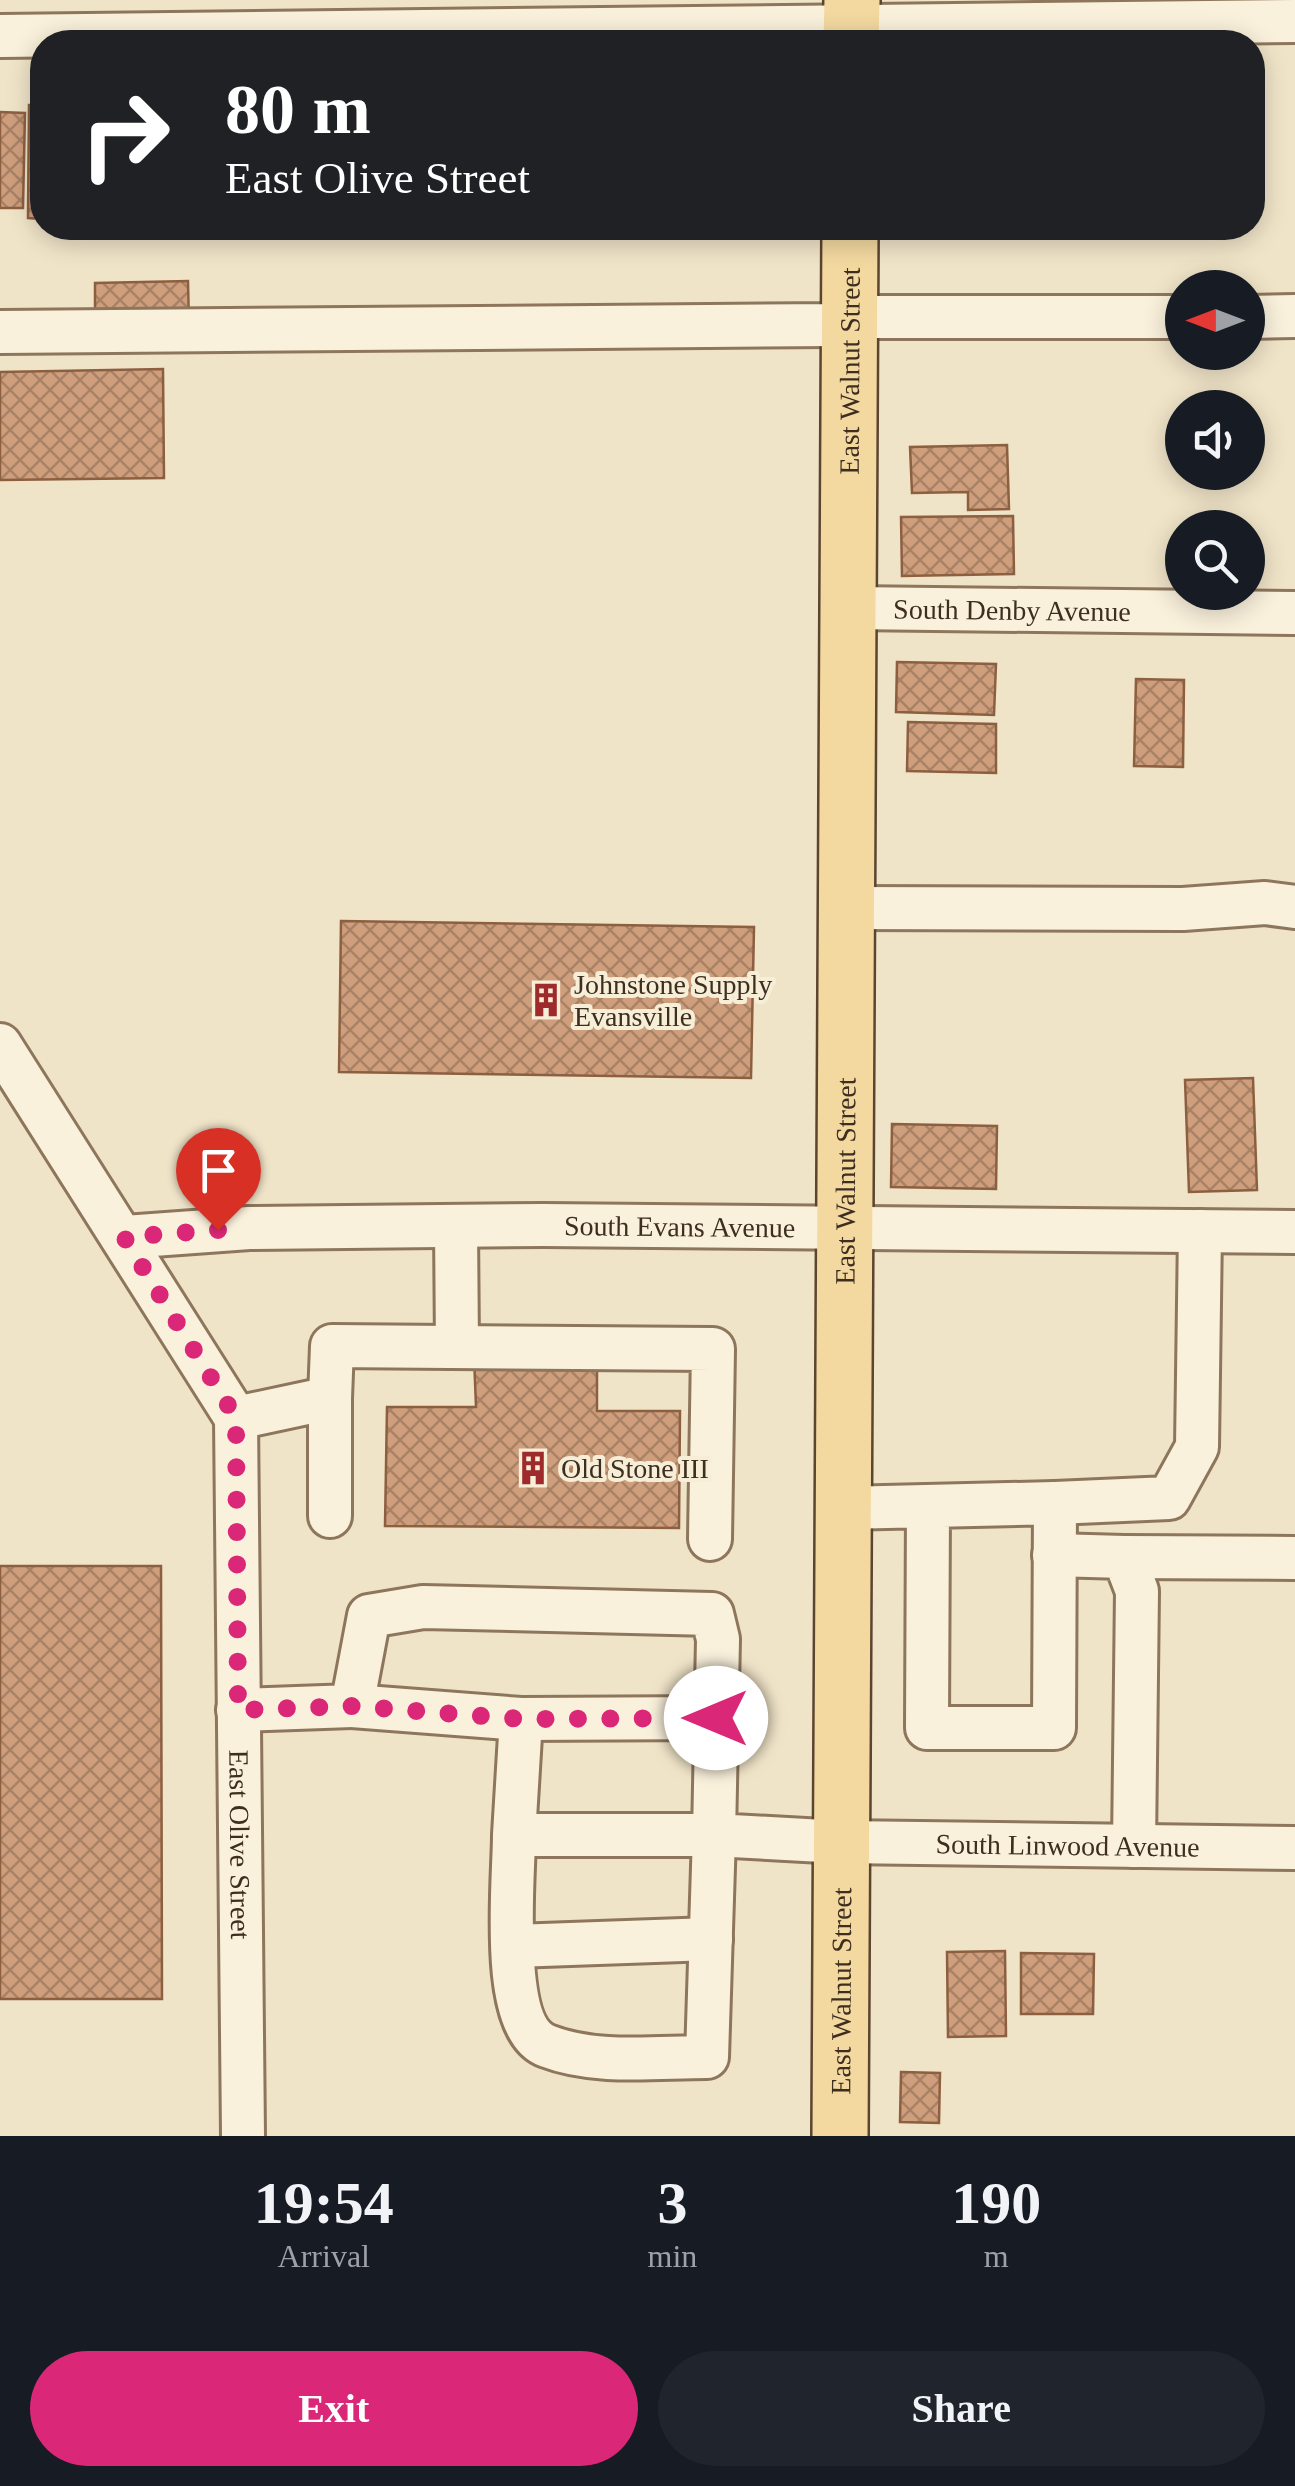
<!DOCTYPE html>
<html lang="en">
<head>
<meta charset="utf-8">
<style>
  :root { --surface:#171b24; --page:#20242c; --text:#f1f3f6; --muted:#9ea1a6; --accent:#db2777 }
  body { margin:0; font-family:Georgia,serif; background:var(--page); color:var(--text); height:100vh; display:flex; flex-direction:column; font-size:38px; white-space:nowrap }
  * { box-sizing:border-box; margin:0 }
  p { font-size:32px; color:var(--muted) }
  .icon { flex:none; width:55px; height:55px; fill:none; stroke:currentColor; stroke-width:2; stroke-linecap:round; stroke-linejoin:round }
  .map { position:relative; height:2136px; overflow:hidden }
  .panel { display:flex; flex-direction:column; background:var(--surface); flex:1 }
  .panel>* { flex:none }
  .hud { position:absolute; left:30px; top:30px; width:1235px; height:210px; border-radius:40px; box-shadow:0 5px 25px #0003; background:#202124; color:#fff; overflow:hidden }
  .needle { width:65px; rotate:270deg }
  .fabs { position:absolute; left:1165px; top:270px; display:grid; gap:20px }
  .fabs a { display:grid; place-items:center; width:100px; height:100px; border-radius:50%; background:var(--surface); box-shadow:0 5px 25px #0003; font-size:50px }
  .pin { position:absolute; display:grid; place-items:center; width:85px; height:85px; color:#fff; margin:-102px -42px; border-radius:50% 50% 50% 0; rotate:-45deg; box-shadow:0 0 10px #0007 }
  .pin .icon { rotate:45deg }
  .me { position:absolute; width:110px; margin:-55px; rotate:270deg; stroke-linejoin:round; filter:drop-shadow(0 0 8px #0008) }
  .turn { display:flex; align-items:center; gap:35px; height:210px; padding:0 30px; font-size:45px }
  .turn .icon { width:130px; height:130px; stroke-width:2.5 }
  .turn b { display:block; font-size:70px; line-height:85px }
  .eta { display:flex; justify-content:space-evenly; align-items:center; height:170px; text-align:center }
  .eta b { font-size:60px; font-weight:800; line-height:70px }
  .cta { display:flex; gap:20px; margin-top:auto; padding:20px 30px }
  .cta a { flex:1; height:115px; border-radius:60px; background:var(--accent); color:#fff; font-size:40px; font-weight:800; line-height:115px; text-align:center }
  .cta a+a { background:var(--page); color:var(--text) }
  .map>svg:first-child { display:block }
  .building { fill:url(#building-cross-hatch); stroke:#8d5f41; stroke-width:2.5 }
  .lines { fill:none; stroke-linecap:round; stroke-linejoin:round }
  .minor-casing { stroke:#8d765c; stroke-width:48 }
  .major-casing { stroke:#5b4430; stroke-width:60 }
  .minor { stroke:#faf1dc; stroke-width:42 }
  .major { stroke:#f3d9a0; stroke-width:55 }
  .route { stroke:#db2777; stroke-width:18; stroke-dasharray:0 32.4 }
  .labels { text-anchor:middle; stroke-width:8; stroke-linejoin:round; paint-order:stroke }
  .street-label { font-size:28px; fill:#3d2e20; stroke:#f7eed8 }
  .poi-label { font-size:28px; fill:#3d2e20; stroke:#f7eed8; text-anchor:start }
</style>
</head>
<body>
<div class="map">
<svg width="1295" height="2136" viewBox="0 0 1295 2136">
  <defs>
    <pattern id="building-cross-hatch" width="8" height="8" patternUnits="userSpaceOnUse" patternTransform="scale(2.5)"><rect width="8" height="8" fill="#cf9f7d"/><path d="M0 0l8 8M0 8l8-8" fill="none" stroke="#a98266"/></pattern>
  </defs>
  <rect width="100%" height="100%" fill="#f0e4c8"/>
  <!-- building -->
  <g class="building">
    <path d="M 29,105 L 42,105 L 42,219 L 28,218 Z"/>
    <path d="M 0,112 L 25,113 L 23,208 L 0,208 Z"/>
    <path d="M 188,281 L 189,325 L 95,326 L 95,283 Z"/>
    <path d="M 163,369 L 164,478 L 0,480 L 0,372 Z"/>
    <path d="M 1007,445 L 1009,509 L 968,510 L 968,492 L 912,493 L 910,447 Z"/>
    <path d="M 1013,516 L 1014,574 L 902,576 L 901,517 Z"/>
    <path d="M 897,662 L 996,664 L 994,715 L 896,712 Z"/>
    <path d="M 1136,679 L 1184,680 L 1183,767 L 1134,766 Z"/>
    <path d="M 908,722 L 996,724 L 996,773 L 907,771 Z"/>
    <path d="M 341,921 L 754,927 L 751,1078 L 339,1072 Z"/>
    <path d="M 1253,1078 L 1257,1190 L 1189,1192 L 1185,1080 Z"/>
    <path d="M 892,1124 L 997,1126 L 996,1189 L 891,1187 Z"/>
    <path d="M 597,1353 L 597,1411 L 680,1411 L 679,1528 L 385,1526 L 387,1407 L 476,1407 L 474,1356 Z"/>
    <path d="M 0,1566 L 161,1566 L 162,1999 L 0,1999 Z"/>
    <path d="M 1005,1951 L 1006,2036 L 948,2037 L 947,1952 Z"/>
    <path d="M 1021,1953 L 1094,1954 L 1093,2014 L 1021,2014 Z"/>
    <path d="M 901,2072 L 940,2073 L 939,2123 L 900,2122 Z"/>
  </g>
  <g class="lines">
    <!-- minor casing -->
    <g class="minor-casing">
      <g id="minor">
        <path d="M 0,36 L 1295,21"/>
        <path d="M 1248,317 L 1295,316"/>
        <path d="M 0,332 L 834,325 L 850,317 L 1182,317"/>
        <path id="s1" d="M 850,608 L 1295,613"/>
        <path d="M 847,908 L 1183,909 L 1265,903 L 1295,907"/>
        <path id="s2" d="M 0,1045 L 236,1418 L 243,2136"/>
        <path d="M 456,1226 L 457,1347"/>
        <path id="s3" d="M 125,1237 L 249,1228 L 543,1225 L 1295,1232"/>
        <path d="M 330,1398 L 332,1346 L 713,1349 L 710,1539"/>
        <path d="M 236,1418 L 330,1398 L 330,1516"/>
        <path d="M 1055,1503 L 1169,1498 L 1197,1447 L 1200,1231"/>
        <path d="M 843,1508 L 1055,1503 L 1054,1728 L 927,1728 L 928,1507"/>
        <path d="M 1054,1555 L 1124,1557 L 1137,1591 L 1134,1846"/>
        <path d="M 1124,1557 L 1295,1558"/>
        <path d="M 352,1706 L 521,1719 L 716,1718"/>
        <path id="s4" d="M 238,1710 L 352,1706 L 369,1616 L 423,1607 L 712,1614 L 718,1639 L 714,1835 L 841,1842 L 1295,1848"/>
        <path d="M 514,1835 C 514,1880 498,2028 547,2046 C 596,2065 656,2057 707,2057 L 714,1835 L 514,1835 L 521,1719"/>
        <path d="M 514,1946 L 711,1939"/>
      </g>
    </g>
    <!-- major casing -->
    <g class="major-casing">
      <g id="major">
        <path d="M 851,42 L 852,0"/>
        <path id="s5" d="M 840,2136 L 850,228"/>
      </g>
    </g>
    <!-- minor -->
    <use href="#minor" class="minor"/>
    <!-- major -->
    <use href="#major" class="major"/>
  </g>
  <g class="lines">
    <!-- route -->
    <path class="route" d="M 218,1230 L 124,1237 L 236,1418 L 238,1710 L 352,1706 L 522,1719 L 716,1718"/>
  </g>
  <!-- icons -->
  <defs>
    <g id="building-bare" transform="scale(2.7)"><path d="M-4-6H4V6H1V3H-1V6H-4ZM-2.5-4.3h1.7v1.8h-1.7ZM.8-4.3h1.7v1.8H.8ZM-2.5-1h1.7V.8h-1.7ZM.8-1h1.7V.8H.8Z" fill="#9e2a2b" stroke="#f7eed8" stroke-width="2.5" paint-order="stroke"/></g>
  </defs>
  <g fill-rule="evenodd">
    <use href="#building-bare" x="546" y="1000"/>
    <use href="#building-bare" x="533" y="1468"/>
  </g>
  <g class="labels">
    <!-- street labels -->
    <g class="street-label">
      <text dy="10" stroke="none"><textPath href="#s5" startOffset="1765">East Walnut Street</textPath></text>
      <text dy="10" stroke="none"><textPath href="#s1" startOffset="162">South Denby Avenue</textPath></text>
      <text dy="10" stroke="none"><textPath href="#s5" startOffset="955">East Walnut Street</textPath></text>
      <text dy="10" stroke="none"><textPath href="#s3" startOffset="555">South Evans Avenue</textPath></text>
      <text dy="10" stroke="none"><textPath href="#s2" startOffset="868">East Olive Street</textPath></text>
      <text dy="10" stroke="none"><textPath href="#s4" startOffset="1125">South Linwood Avenue</textPath></text>
      <text dy="10" stroke="none"><textPath href="#s5" startOffset="145">East Walnut Street</textPath></text>
    </g>
    <!-- poi labels -->
    <g class="poi-label">
      <text x="574" y="994">Johnstone Supply<tspan x="574" dy="32">Evansville</tspan></text>
      <text x="561" y="1478">Old Stone III</text>
    </g>
  </g>
</svg>
<div class="fabs">
<a><svg class="needle" viewBox="-14 -14 28 28"><path d="M0-13l5 13h-10z" fill="#e53935"/><path d="M0 13l5-13h-10z" fill="#9ea1a6"/></svg></a>
<a><svg class="icon" aria-label="sound" viewBox="0 0 24 24"><path d="M4 9h4l5-4v14l-5-4H4zM17 9q2 3 0 6"/></svg></a>
<a><svg class="icon" aria-label="search" viewBox="0 0 24 24"><circle cx="10" cy="10" r="6"/><path d="M15 15l6 6"/></svg></a>
</div>
<div class="pin" style="left:218px;top:1230px;background:#d93025"><svg class="icon" aria-label="arrive" viewBox="0 0 24 24"><path d="M6 21V4h12l-3 4 3 4H6"/></svg></div>
<svg class="me" style="left:716px;top:1718px" viewBox="-20 -20 40 40"><circle r="19" fill="#fff"/><path d="M0-13L10 11 0 6-10 11z" fill="#db2777"/></svg>
<div class="hud">
<div class="turn"><svg class="icon" aria-label="right" viewBox="0 0 24 24"><path d="M7 20v-9h11M14 6l5 5-5 5"/></svg><div><b>80 m</b>East Olive Street</div></div>
</div>
</div>
<section class="panel">
<div class="eta">
<div><b>19:54</b><p>Arrival</p></div>
<div><b>3</b><p>min</p></div>
<div><b>190</b><p>m</p></div>
</div>
<div class="cta"><a>Exit</a><a>Share</a></div>
</section>
</body>
</html>
